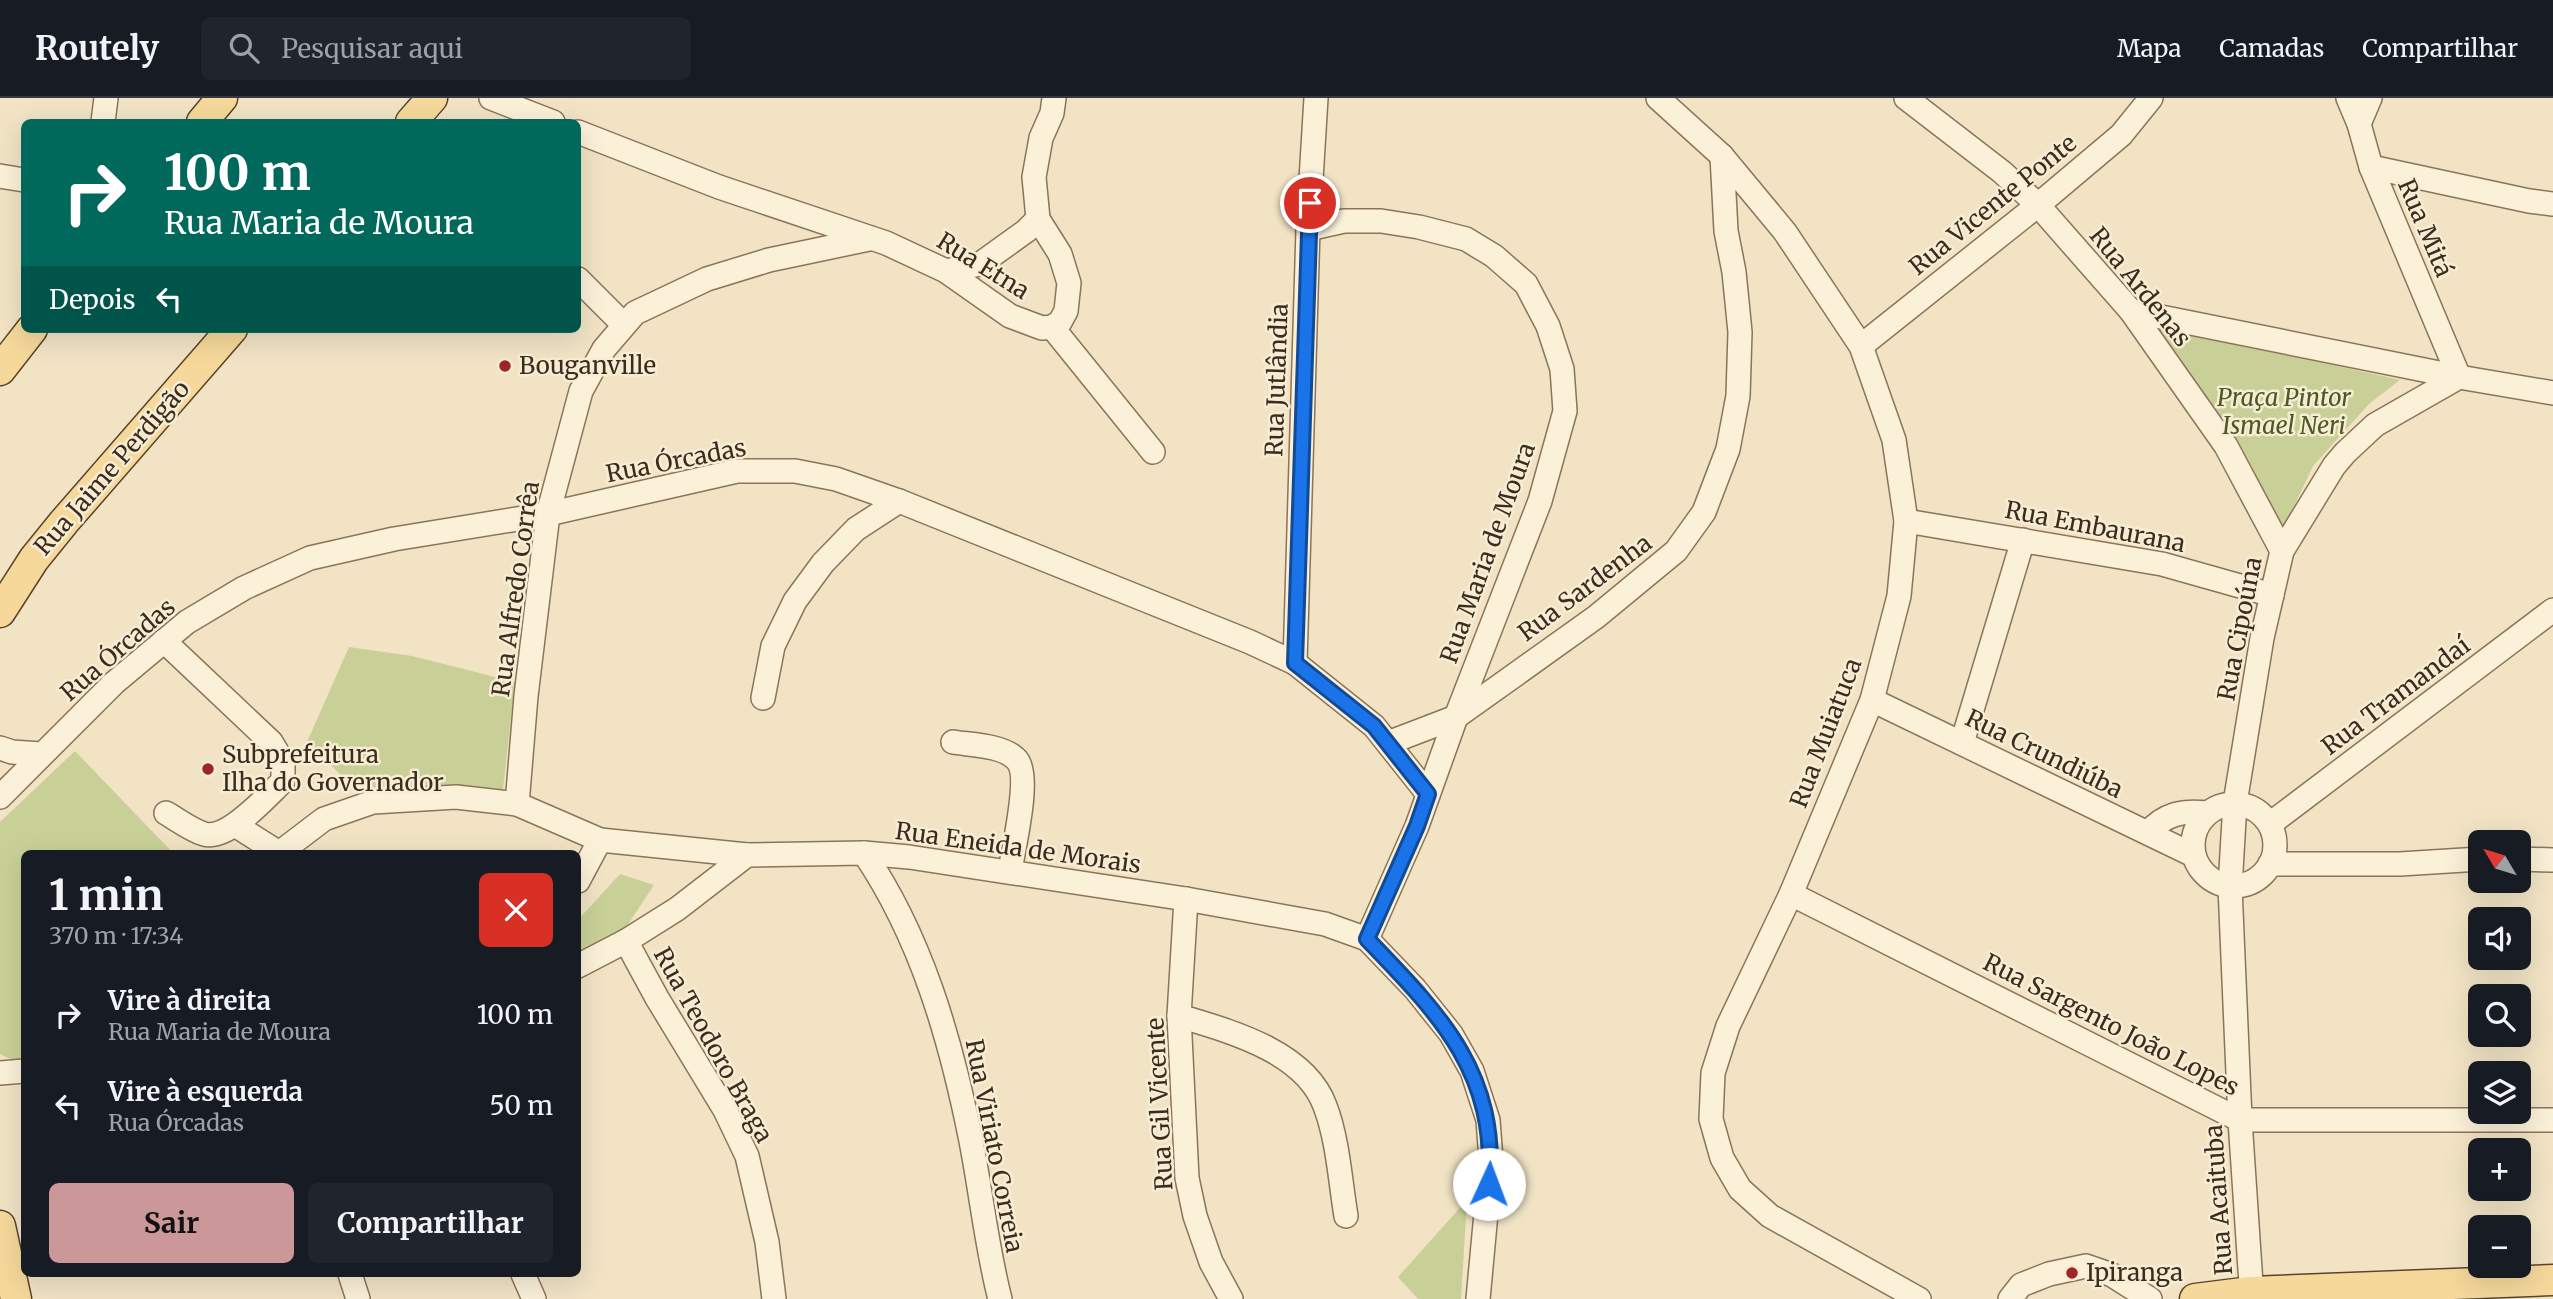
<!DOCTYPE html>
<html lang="pt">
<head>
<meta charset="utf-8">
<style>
  :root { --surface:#171b24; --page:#20242c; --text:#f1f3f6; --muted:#9ea1a6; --line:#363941; --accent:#cc9799 }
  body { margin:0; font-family:Merriweather,serif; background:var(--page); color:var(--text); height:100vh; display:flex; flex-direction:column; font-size:26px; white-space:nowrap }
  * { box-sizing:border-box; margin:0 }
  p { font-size:23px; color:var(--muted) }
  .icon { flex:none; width:38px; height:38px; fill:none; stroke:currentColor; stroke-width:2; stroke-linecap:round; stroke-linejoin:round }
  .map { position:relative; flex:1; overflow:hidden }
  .side { position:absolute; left:21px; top:752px; width:560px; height:427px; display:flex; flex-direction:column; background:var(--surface); border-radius:10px; box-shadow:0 7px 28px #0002 }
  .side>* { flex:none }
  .guide { position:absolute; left:21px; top:21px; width:560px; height:214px; border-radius:10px; box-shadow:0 7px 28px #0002; background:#00695c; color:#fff; overflow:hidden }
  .needle { width:46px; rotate:308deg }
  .buttons { position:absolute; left:2468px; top:732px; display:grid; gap:14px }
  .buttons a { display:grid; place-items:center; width:63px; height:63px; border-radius:10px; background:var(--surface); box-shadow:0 7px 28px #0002; font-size:35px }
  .pin { position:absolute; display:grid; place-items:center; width:60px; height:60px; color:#fff; margin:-30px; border:4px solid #fff; border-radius:50%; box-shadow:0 2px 7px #0007 }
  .me { position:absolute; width:77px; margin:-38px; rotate:2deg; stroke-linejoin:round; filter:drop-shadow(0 0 5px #0008) }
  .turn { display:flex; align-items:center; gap:24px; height:147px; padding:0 28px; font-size:32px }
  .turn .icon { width:91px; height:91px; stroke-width:2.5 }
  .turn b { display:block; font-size:49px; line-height:60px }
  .then { display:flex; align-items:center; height:66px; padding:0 28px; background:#0003; gap:14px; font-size:26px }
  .round { display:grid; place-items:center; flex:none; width:74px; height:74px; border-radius:10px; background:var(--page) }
  .head { display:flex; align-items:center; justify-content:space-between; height:119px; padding:0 28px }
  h1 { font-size:42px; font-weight:700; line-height:52px }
  .action { display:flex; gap:14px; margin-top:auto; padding:14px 28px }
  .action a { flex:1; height:80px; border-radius:10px; background:var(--accent); color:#111; font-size:28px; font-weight:700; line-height:80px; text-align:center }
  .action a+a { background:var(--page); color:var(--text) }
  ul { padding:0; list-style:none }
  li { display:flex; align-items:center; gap:21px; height:91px; padding:0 28px }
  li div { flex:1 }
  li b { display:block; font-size:26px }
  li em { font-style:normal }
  header { display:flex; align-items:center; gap:42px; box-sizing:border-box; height:98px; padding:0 35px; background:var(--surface); border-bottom:2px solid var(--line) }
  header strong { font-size:33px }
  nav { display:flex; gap:38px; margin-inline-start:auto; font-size:24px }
  .search { width:490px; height:63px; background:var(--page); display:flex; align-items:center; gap:18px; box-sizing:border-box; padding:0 24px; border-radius:10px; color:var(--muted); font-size:26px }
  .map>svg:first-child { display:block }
  .green { fill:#c9d097 }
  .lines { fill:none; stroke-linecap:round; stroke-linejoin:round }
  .minor-casing { stroke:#8c7459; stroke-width:26 }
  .major-casing { stroke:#5a422d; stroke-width:33 }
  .minor { stroke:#fbf0d8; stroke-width:23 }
  .major { stroke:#f5d89a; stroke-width:30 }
  .route-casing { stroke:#114b97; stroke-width:18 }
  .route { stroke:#1a73e8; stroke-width:12 }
  .poi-dot { fill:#9f2628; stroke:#f7edd4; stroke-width:2.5 }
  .labels { text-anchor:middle; stroke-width:5; stroke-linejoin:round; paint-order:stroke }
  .street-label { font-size:24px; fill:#3c2c1e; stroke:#f7edd4 }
  .poi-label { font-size:24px; fill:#3c2c1e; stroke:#f7edd4; text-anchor:start }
  .park-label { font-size:24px; font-style:italic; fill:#4c5923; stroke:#f7edd4 }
</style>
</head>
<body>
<header>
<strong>Routely</strong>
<div class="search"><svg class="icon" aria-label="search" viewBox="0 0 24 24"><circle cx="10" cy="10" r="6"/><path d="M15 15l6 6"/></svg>Pesquisar aqui</div>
<nav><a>Mapa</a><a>Camadas</a><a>Compartilhar</a></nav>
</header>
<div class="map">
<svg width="2553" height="1201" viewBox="0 0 2553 1201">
  <rect width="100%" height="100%" fill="#f1e3c4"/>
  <!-- green -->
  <g class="green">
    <path d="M 2154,227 L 2400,282 L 2369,306 L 2313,368 L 2282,434 Z"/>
    <path d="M 349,549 L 412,558 L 515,584 L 503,691 L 423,689 L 355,691 L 307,644 Z"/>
    <path d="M 75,653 L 174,756 L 24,756 L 24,964 L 19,965 L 0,956 L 0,724 Z"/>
    <path d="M 620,776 L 654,787 L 617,843 L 578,857 L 578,822 Z"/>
    <path d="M 1467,1102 L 1461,1201 L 1418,1201 L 1398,1179 Z"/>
  </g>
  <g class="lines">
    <!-- minor casing -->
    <g class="minor-casing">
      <g id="minor">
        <path d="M 491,0 L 553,24"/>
        <path d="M 1658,0 L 1722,58 L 1785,134 L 1861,248 L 1894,342 L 1906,423 L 1899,498 L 1872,602 L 1791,796 L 1728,928 L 1713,975 L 1711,1021 L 1722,1060 L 1740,1091 L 1770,1118 L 1919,1201"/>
        <path d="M 1906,0 L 2002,74 L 2038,107 L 2131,213 L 2226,348 L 2282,453"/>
        <path d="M 2348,0 L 2359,26 L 2371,69 L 2459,279"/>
        <path d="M 103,24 L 106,0"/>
        <path d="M 2359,26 L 2370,0"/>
        <path d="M 578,34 L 719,89 L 886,145 L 946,173 L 1010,218 L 1042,230 L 1052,229 L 1060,224 L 1066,213 L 1069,185 L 1060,156 L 1038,121 L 1034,79 L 1041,40 L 1052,15 L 1054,0"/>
        <path d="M 2371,69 L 2529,103 L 2553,106"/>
        <path d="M 0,78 L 24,82"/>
        <path d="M 1308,131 L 1344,123 L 1381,123 L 1419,129 L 1466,141 L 1494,158 L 1526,186 L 1548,228 L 1562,271 L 1565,313 L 1540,403 L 1456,619 L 1417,728 L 1367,841"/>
        <path d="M 946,173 L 980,166 L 1026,133 L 1038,121"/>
        <path d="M 578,181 L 624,227"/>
        <path d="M 2131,213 L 2459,279 L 2553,295"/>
        <path d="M 1052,229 L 1153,354"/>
        <path d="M 1861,248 L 2038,107 L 2121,37 L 2151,0"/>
        <path d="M 1906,423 L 2162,466 L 2272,497"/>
        <path d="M 164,543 L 271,644 L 283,664 L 283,683 C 267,698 228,743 204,736 C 191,732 178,722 166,715"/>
        <path d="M 1295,565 L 1308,131 L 1316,0"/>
        <path d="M 763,600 L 773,548 L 795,503 L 823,465 L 856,431 L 899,403"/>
        <path d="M 1872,602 L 2193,757"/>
        <path d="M 953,644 C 971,647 1002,647 1016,661 C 1032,676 1013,751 1010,773"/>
        <path d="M 1388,645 L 1456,619 L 1596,519 L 1676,453 L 1704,414 L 1728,351 L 1738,298 L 1740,234 L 1734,174 L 1726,133 L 1722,58"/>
        <path d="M 1962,645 L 2023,442"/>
        <path d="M 0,650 L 12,654 L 41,656"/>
        <path d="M 0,699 L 114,585 L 187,524 L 244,490 L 310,460 L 394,441 L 548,416 L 737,373 L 795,373 L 836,381 L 899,403 L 1250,544 L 1295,565 L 1374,628 L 1428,696"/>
        <circle cx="2234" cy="747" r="41"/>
        <path d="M 517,706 L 526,598 L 548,416 L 581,293 L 604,251 L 635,215 L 707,181 L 769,162 L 869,141"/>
        <path d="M 2270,726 L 2553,512"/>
        <path d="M 235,727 L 279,755"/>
        <path d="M 2148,735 C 2164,716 2183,712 2207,715"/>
        <path d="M 864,755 C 921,839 950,939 970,1038 C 981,1092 986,1147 1000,1201"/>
        <path d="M 278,756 L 324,721 L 373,704 L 456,699 L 517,706 L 600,742 L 747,757 L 864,755 L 909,759 L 1186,801 L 1325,826 L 1367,841 L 1415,891 L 1451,936 L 1472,973 L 1488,1022 L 1491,1062 L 1478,1201"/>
        <path d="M 2518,761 L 2553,762"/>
        <path d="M 2270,766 L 2400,766 L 2480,761"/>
        <path d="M 578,783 L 600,742"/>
        <path d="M 1791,796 L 2240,1022 L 2553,1022"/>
        <path d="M 1186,801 L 1179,918 L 1187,1080 L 1195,1118 L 1211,1164 L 1231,1201"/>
        <path d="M 626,843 L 657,900 L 725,1012 L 747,1058 L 767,1144 L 774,1201"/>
        <path d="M 578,868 L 626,843 L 677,811 L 747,757"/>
        <path d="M 1179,918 C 1229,933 1305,953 1325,1008 C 1338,1042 1340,1082 1346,1118"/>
        <path d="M 0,975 L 24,973"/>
        <path d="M 350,1176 L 358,1201"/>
        <path d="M 523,1176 L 534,1201"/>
        <path d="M 2010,1201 L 2021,1187 L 2049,1176 L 2086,1168 L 2112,1177 L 2150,1201"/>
        <path d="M 2252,1201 L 2240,1022 L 2230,789 L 2235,705 L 2262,540 L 2282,453 L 2334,368 L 2345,355 L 2375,327 L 2459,279"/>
      </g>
    </g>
    <!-- major casing -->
    <g class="major-casing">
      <g id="major">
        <path d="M 202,24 L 222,0"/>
        <path d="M 411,24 L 432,0"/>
        <path d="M 0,272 L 32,231"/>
        <path d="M 0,514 L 34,461 L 64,424 L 232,231"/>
        <path d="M 0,1128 L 16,1201"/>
        <path d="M 2195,1201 L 2251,1194 L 2553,1182"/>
      </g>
    </g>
    <!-- minor -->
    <use href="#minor" class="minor"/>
    <!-- major -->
    <use href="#major" class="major"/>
  </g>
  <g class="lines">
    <!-- route casing -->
    <g class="route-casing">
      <path id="route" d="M 1310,105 L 1295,565 L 1374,628 L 1428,696 L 1417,728 L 1367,841 C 1439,916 1498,974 1489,1086"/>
    </g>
    <!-- route -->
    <use href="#route" class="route"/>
  </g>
  <!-- markers -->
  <g class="poi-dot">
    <circle cx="505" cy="268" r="7"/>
    <circle cx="208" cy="671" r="7"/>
    <circle cx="2072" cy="1175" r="7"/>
  </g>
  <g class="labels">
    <!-- street labels -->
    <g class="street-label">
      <text transform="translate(1993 107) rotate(-39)" y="8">Rua Vicente Ponte</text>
      <text transform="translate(2425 130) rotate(67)" y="8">Rua Mitá</text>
      <text transform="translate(983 168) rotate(32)" y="8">Rua Etna</text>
      <text transform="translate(2140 189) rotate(51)" y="8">Rua Ardenas</text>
      <text transform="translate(1277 282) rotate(-88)" y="8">Rua Jutlândia</text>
      <text transform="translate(676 363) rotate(-11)" y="8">Rua Órcadas</text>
      <text transform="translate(112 370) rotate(-49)" y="8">Rua Jaime Perdigão</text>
      <text transform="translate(2095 429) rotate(11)" y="8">Rua Embaurana</text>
      <text transform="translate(1488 455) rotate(-70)" y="8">Rua Maria de Moura</text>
      <text transform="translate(1585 490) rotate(-37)" y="8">Rua Sardenha</text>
      <text transform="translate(516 491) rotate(-82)" y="8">Rua Alfredo Corrêa</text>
      <text transform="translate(2240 531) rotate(-79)" y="8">Rua Cipoúna</text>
      <text transform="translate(118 552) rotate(-41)" y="8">Rua Órcadas</text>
      <text transform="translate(2396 598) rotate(-37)" y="8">Rua Tramandaí</text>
      <text transform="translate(1826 635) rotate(-69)" y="8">Rua Muiatuca</text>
      <text transform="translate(2044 656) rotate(26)" y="8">Rua Crundiúba</text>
      <text transform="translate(1018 750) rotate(8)" y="8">Rua Eneida de Morais</text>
      <text transform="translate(2111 927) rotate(27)" y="8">Rua Sargento João Lopes</text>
      <text transform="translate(713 947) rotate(61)" y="8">Rua Teodoro Braga</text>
      <text transform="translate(1160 1006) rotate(-93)" y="8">Rua Gil Vicente</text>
      <text transform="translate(994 1048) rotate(79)" y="8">Rua Viriato Correia</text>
      <text transform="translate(2219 1102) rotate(-94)" y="8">Rua Acaituba</text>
    </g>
    <!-- poi labels -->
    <g class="poi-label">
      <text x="519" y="276">Bouganville</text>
      <text x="222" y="665">Subprefeitura<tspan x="222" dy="28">Ilha do Governador</tspan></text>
      <text x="2086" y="1183">Ipiranga</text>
    </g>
    <!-- park labels -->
    <g class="park-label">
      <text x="2284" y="308">Praça Pintor<tspan x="2284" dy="28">Ismael Neri</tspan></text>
    </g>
  </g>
</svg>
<div class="buttons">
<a><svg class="needle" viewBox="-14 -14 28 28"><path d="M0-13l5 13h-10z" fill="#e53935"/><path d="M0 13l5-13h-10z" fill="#9ea1a6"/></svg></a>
<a><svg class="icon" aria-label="sound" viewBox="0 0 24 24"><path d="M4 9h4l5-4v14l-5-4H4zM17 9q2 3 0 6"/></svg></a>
<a><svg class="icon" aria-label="search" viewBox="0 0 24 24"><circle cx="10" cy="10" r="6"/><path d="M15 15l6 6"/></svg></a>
<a><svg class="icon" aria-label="layers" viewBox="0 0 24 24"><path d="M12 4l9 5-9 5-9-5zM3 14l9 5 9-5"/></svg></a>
<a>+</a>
<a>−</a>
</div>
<div class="pin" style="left:1310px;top:105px;background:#d93025"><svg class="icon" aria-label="arrive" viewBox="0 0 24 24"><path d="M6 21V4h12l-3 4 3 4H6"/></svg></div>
<svg class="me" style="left:1489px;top:1086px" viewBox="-20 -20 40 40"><circle r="19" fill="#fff"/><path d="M0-13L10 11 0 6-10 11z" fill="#1a73e8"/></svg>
<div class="guide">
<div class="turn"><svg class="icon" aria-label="right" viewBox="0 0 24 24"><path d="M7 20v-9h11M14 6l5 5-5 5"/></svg><div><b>100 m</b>Rua Maria de Moura</div></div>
<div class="then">Depois<svg class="icon" aria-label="left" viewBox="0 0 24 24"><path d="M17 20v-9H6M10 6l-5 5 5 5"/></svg></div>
</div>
<section class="side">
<div class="head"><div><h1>1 min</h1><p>370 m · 17:34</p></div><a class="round" style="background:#d93025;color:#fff"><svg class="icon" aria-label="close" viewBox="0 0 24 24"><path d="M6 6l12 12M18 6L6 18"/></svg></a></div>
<ul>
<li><svg class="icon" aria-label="right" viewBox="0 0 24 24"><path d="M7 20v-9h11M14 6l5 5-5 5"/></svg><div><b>Vire à direita</b><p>Rua Maria de Moura</p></div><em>100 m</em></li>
<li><svg class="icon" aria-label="left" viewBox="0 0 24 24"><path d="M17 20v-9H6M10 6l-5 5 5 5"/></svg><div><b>Vire à esquerda</b><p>Rua Órcadas</p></div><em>50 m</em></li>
</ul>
<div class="action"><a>Sair</a><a>Compartilhar</a></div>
</section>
</div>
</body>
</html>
